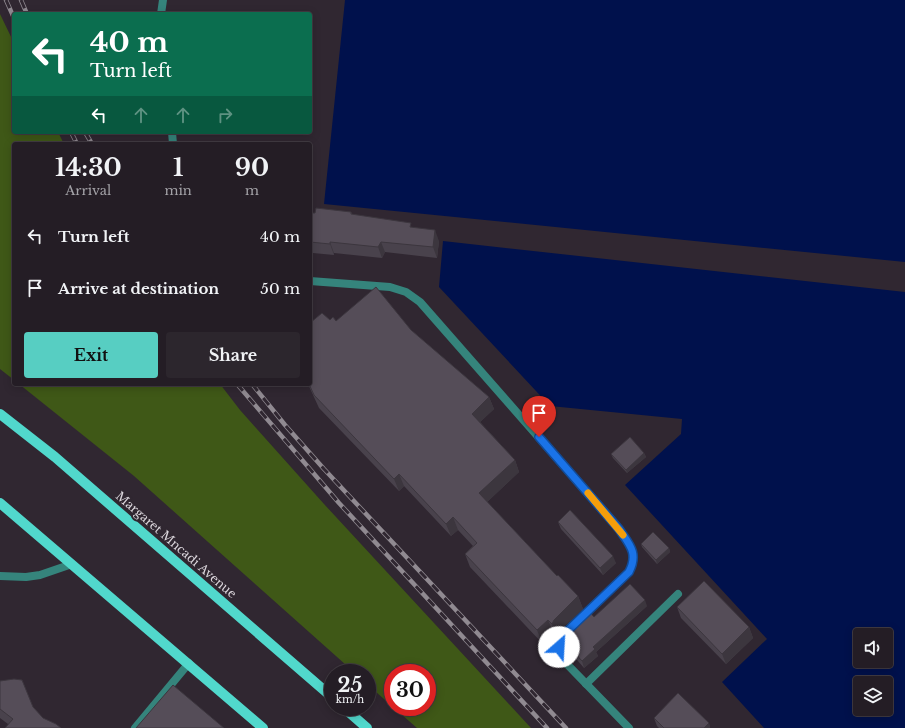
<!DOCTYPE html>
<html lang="en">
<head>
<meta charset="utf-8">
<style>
  :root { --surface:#241d25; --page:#2c262d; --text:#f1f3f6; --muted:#a3a2a7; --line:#413b42; --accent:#57cec2 }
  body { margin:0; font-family:"Libre Baskerville",serif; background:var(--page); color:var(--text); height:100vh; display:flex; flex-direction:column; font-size:15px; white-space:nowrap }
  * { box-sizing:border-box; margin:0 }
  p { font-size:13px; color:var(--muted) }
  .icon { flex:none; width:22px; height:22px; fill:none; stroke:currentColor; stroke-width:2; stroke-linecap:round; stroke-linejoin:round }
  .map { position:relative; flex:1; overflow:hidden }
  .drawer { position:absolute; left:12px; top:142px; width:300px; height:244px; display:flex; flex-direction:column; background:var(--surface); border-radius:4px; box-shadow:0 2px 10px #0003,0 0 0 1px var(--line) }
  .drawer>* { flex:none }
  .guide { position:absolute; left:12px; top:12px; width:300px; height:122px; border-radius:4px; box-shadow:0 2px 10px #0003,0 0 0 1px var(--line); background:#0b6e4f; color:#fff; overflow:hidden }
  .tools { position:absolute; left:853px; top:628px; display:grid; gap:8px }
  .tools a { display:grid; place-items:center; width:40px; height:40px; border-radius:4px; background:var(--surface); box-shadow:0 2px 10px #0003,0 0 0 1px var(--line); font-size:20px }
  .speed { position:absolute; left:324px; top:664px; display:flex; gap:8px; font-size:20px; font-weight:700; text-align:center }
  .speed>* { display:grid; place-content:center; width:52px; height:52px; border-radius:50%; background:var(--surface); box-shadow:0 2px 10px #0003,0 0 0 1px var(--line); line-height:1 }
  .speed small { font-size:10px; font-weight:400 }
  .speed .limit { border:6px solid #d22; background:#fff; color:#111 }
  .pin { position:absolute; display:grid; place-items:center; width:34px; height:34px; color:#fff; margin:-41px -17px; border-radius:50% 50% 50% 0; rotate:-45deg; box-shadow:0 0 4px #0007 }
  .pin .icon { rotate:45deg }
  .me { position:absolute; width:44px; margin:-22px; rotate:26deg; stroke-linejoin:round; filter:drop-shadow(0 0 3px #0008) }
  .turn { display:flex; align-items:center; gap:14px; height:84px; padding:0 12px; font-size:18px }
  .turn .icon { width:52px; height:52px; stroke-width:2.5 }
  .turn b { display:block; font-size:28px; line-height:34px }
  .lanes { display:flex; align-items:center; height:38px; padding:0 12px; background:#0003; justify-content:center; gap:20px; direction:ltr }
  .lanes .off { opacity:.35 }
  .eta { display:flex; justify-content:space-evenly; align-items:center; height:68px; text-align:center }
  .eta b { font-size:24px; font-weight:700; line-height:28px }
  .action { display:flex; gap:8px; margin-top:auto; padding:8px 12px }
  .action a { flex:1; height:46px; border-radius:4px; background:var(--accent); color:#111; font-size:16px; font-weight:700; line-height:46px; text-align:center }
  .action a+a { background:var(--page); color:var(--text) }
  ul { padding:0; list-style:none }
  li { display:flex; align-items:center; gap:12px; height:52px; padding:0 12px }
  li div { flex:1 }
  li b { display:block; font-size:15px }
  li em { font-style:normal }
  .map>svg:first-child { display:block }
  .green { fill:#3f5817 }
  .water { fill:#00114c; fill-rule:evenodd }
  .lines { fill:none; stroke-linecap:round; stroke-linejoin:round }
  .service { stroke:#35847c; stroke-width:8 }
  .minor { stroke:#35847c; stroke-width:8 }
  .primary { stroke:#51d8cc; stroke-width:10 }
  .rail-casing { stroke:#908a91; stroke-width:4.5 }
  .rail { stroke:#302731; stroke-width:3; stroke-dasharray:9; stroke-linecap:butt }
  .wall { fill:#49424c }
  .shaded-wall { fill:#3c363e }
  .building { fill:#554d58; stroke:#3c363e }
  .route-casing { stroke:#114b97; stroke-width:10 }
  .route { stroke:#1a73e8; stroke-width:7 }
  .slow { stroke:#f59e0b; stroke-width:7 }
  .labels { text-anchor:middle; stroke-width:4; stroke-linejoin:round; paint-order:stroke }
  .street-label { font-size:12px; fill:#dbd6dc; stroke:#302731 }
</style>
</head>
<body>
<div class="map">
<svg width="905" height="728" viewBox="0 0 905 728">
  <rect width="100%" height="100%" fill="#302731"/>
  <!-- green -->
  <g class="green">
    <path d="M 0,14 L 14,43 L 14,132 L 58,132 L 64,144 L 14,144 L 14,380 L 0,369 Z"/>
    <path d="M 19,384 L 220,384 L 240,410 L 324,504 L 531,728 L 417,728 L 393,707 L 427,707 L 427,673 L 393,673 L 393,707 L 367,684 L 367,673 L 355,673 L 134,476 Z"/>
  </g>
  <!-- water -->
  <g class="water">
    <path d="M 345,0 L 905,0 L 905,262 L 324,204 Z"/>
    <path d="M 443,241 L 905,292 L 905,728 L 764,728 L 722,682 L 767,639 L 625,485 L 681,434 L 682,419 L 550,406 L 439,287 ZM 860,635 L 886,635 L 886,661 L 860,661 ZM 860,683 L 886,683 L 886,709 L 860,709 Z"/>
  </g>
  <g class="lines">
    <!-- service -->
    <g class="service">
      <path d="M 0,576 L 26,577 L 40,575 L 72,564"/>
      <path d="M 586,684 L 678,594"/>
    </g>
    <!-- minor -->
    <g class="minor">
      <path d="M 161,14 L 163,0"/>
      <path d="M 172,132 L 173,144"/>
      <path d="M 310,281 L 390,287 L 406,292 L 420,302 L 619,529 C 629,544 638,553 629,572 L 581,618"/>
      <path d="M 572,626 C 562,635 555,644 562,659 L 629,728"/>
      <path d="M 135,728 L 189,663"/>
    </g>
    <!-- primary -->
    <g class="primary">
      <path d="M 0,414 L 55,457 L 333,698"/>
      <path d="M 0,503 L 263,728"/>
      <path d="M 343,707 L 367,728"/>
    </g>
    <!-- rail casing -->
    <g class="rail-casing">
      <g id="rail">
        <path d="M 6,0 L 14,18"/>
        <path d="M 21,0 L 27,14"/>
        <path d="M 71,132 L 77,144"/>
        <path d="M 85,132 L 92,144"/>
        <path d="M 237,384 L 339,503 L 547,728"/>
        <path d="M 252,384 L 285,425 L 324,469 L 566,728"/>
      </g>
    </g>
    <!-- rail -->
    <use href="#rail" class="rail"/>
  </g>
  <!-- wall -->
  <g class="wall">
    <path d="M 351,212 L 352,214 L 412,227 L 439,241 L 437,258 L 385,252 L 382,258 L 334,253 L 334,255 L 313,253 L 310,243 L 310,237 Z"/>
    <path d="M 330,320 L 411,330 L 489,397 L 494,409 L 480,422 L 515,460 L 519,472 L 487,502 L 557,576 L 578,596 L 583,609 L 558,632 L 556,636 L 553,632 L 542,643 L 470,567 L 465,554 L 473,546 L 458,530 L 451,536 L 404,486 L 399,491 L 319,408 L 308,384 L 310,384 Z"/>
    <path d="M 644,453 L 646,457 L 627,473 L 613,458 L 611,454 Z"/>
    <path d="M 558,522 L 616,563 L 603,575 L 561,529 Z"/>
    <path d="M 641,544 L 669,548 L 670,552 L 657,564 L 642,547 Z"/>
    <path d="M 647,606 L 596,652 L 598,656 L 584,668 L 565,646 L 563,640 L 594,617 Z"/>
    <path d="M 677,607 L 749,627 L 753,638 L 726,664 L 681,618 Z"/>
    <path d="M 0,681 L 33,707 L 43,718 L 8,724 L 0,718 Z"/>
    <path d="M 654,718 L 709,723 L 710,728 L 659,728 L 657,726 Z"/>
  </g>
  <!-- shaded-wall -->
  <g class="shaded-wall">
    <path d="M 435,230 L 439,241 L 437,258 L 433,247 Z"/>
    <path d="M 330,242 L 334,253 L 334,255 L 330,244 Z"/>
    <path d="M 381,242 L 385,252 L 382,258 L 378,247 Z"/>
    <path d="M 489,397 L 494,409 L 476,426 L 472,414 Z"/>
    <path d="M 644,453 L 646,457 L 627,473 L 626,470 Z"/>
    <path d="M 515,460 L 519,472 L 483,506 L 479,493 Z"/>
    <path d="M 399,474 L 404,486 L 399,491 L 394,479 Z"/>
    <path d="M 453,517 L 458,530 L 451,536 L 446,524 Z"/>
    <path d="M 669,548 L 670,552 L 657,564 L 656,560 Z"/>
    <path d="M 613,556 L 616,563 L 603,575 L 600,568 Z"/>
    <path d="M 578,596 L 583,609 L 558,632 L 556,636 L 552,624 L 554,620 Z"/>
    <path d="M 645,600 L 647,606 L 596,652 L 598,656 L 584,668 L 582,661 L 593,647 Z"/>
    <path d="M 548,620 L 553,632 L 542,643 L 537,630 Z"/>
    <path d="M 749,627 L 753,638 L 726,664 L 722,654 Z"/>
    <path d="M 709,723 L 710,728 L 704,728 Z"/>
  </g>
  <!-- building -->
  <g class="building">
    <path d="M 316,208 L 351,212 L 351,214 L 411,223 L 410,227 L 435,230 L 433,247 L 381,242 L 378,247 L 330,242 L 330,244 L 310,242 L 312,213 L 315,213 Z"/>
    <path d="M 376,287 L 411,330 L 489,397 L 472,414 L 515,460 L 479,493 L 557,576 L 558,575 L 578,596 L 554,620 L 552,624 L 548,620 L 537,630 L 465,554 L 477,543 L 453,517 L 446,524 L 399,474 L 394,479 L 314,395 L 309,384 L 310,384 L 310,323 L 322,313 L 330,320 L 333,317 L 336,321 Z"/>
    <path d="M 630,437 L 644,453 L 626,470 L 611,454 Z"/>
    <path d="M 570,510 L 613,556 L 600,568 L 558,522 Z"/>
    <path d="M 653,532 L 669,548 L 656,560 L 641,544 Z"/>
    <path d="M 704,581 L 749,627 L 722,654 L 677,607 Z"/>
    <path d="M 630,584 L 645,600 L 593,647 L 595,649 L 582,661 L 563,640 L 564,633 L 588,610 L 594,617 Z"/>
    <path d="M 14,679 L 22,680 L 33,707 L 43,718 L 56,724 L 61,728 L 5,728 L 13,719 L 0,709 L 0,681 Z"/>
    <path d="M 173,685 L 224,728 L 136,728 Z"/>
    <path d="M 678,693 L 709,723 L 704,728 L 664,728 L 654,718 Z"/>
  </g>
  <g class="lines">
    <!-- route casing -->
    <g class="route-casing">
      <path id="route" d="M 539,437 L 619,529 C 629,544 639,553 629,572 L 562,636 L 559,647"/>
    </g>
    <!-- route -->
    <use href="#route" class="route"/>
    <!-- slow -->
    <path class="slow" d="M 588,493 L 623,535"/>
  </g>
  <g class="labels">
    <!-- street labels -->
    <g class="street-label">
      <text transform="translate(176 545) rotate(41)" y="4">Margaret Mncadi Avenue</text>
    </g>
  </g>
</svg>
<div class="tools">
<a><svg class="icon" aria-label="sound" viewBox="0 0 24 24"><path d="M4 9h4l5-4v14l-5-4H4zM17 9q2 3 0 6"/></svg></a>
<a><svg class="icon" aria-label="layers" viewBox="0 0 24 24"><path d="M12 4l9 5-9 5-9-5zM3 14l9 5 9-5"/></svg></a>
</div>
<div class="speed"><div>25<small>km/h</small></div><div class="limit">30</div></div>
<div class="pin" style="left:539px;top:437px;background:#d93025"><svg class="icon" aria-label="arrive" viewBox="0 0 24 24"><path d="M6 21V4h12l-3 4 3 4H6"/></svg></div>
<svg class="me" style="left:559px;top:647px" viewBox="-20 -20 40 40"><circle r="19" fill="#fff"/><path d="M0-13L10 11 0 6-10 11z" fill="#1a73e8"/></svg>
<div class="guide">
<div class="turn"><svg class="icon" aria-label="left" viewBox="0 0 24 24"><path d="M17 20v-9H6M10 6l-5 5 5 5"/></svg><div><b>40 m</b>Turn left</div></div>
<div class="lanes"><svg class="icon" aria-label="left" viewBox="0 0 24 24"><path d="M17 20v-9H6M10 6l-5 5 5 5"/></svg><svg class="icon off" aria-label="ahead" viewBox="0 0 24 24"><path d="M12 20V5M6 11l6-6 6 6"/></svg><svg class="icon off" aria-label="ahead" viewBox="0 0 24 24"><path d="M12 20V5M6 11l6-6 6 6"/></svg><svg class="icon off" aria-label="right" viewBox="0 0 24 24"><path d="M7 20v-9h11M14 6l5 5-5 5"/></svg></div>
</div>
<section class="drawer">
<div class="eta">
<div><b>14:30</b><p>Arrival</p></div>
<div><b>1</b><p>min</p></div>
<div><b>90</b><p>m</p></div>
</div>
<ul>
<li><svg class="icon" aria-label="left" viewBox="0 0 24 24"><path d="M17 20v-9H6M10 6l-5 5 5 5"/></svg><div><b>Turn left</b></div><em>40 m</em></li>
<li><svg class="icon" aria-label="arrive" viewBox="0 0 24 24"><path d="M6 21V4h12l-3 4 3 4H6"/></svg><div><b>Arrive at destination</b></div><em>50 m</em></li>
</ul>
<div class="action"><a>Exit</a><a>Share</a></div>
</section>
</div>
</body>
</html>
